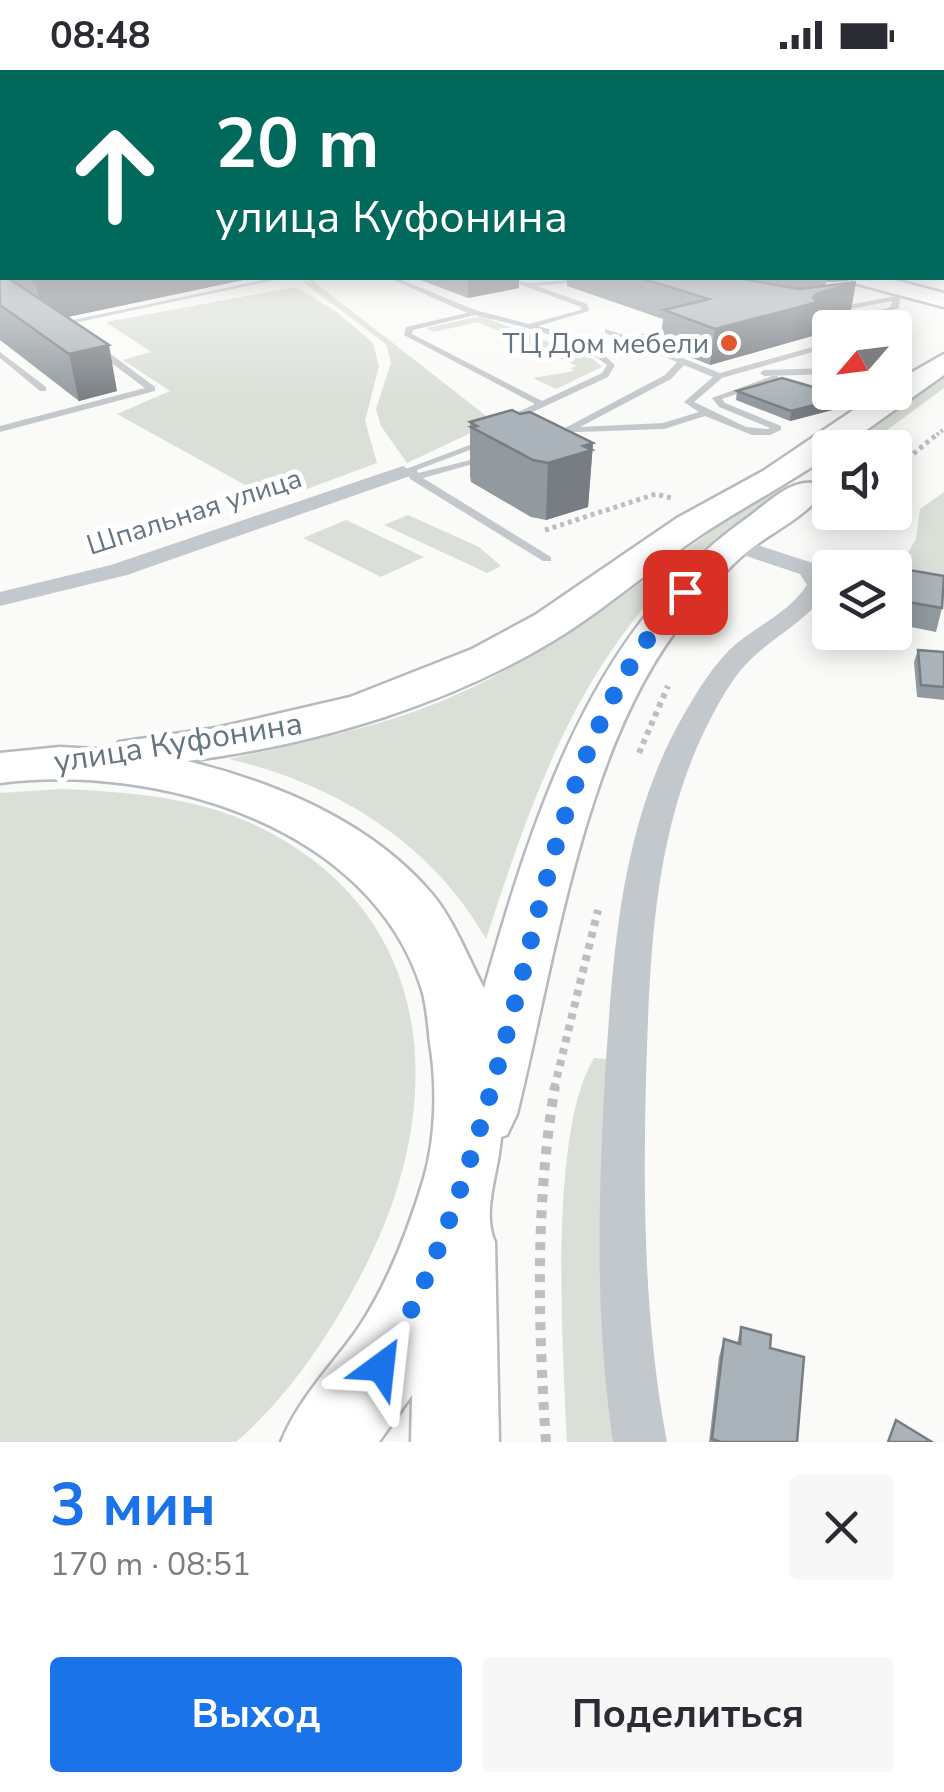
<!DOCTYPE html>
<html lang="ru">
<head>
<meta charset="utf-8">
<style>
  :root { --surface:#fff; --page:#f7f7f7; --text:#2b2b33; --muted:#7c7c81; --accent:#1a73e8 }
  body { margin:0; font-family:"Nunito Sans",sans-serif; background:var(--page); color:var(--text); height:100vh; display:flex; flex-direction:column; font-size:38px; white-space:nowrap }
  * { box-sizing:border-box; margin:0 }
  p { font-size:32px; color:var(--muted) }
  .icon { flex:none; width:55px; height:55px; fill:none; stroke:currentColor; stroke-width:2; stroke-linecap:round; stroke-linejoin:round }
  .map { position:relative; height:1372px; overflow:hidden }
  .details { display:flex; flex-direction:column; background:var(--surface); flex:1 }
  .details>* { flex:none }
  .top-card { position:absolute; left:0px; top:0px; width:945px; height:210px; box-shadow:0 5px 25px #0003; background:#00695c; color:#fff; overflow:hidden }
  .needle { width:65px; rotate:242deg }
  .controls { position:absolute; left:812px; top:240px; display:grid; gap:20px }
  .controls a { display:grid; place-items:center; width:100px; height:100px; border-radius:10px; background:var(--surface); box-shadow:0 5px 25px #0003; font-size:50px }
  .pin { position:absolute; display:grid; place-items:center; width:85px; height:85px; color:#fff; margin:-42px; border-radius:20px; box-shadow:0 5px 15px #0006 }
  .me { position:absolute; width:110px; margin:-55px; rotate:30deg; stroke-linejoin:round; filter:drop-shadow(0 0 8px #0008) }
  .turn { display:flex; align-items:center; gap:35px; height:210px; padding:0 50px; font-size:45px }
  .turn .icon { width:130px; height:130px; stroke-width:2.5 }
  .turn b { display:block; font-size:70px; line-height:85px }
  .round { display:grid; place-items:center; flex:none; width:105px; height:105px; border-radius:10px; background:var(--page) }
  .overview { display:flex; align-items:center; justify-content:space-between; height:170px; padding:0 50px }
  h1 { font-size:60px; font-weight:700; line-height:75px; color:var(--accent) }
  .button { display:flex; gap:20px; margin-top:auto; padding:20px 50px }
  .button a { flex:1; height:115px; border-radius:10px; background:var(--accent); color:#fff; font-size:40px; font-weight:700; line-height:115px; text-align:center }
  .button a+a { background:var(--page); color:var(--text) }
  .status { display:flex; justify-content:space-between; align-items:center; height:70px; padding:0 50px; background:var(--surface); direction:ltr }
  .status svg { height:28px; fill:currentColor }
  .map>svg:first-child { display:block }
  .green { fill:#dadfd7 }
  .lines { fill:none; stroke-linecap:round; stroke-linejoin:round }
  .primary-casing { stroke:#b5babe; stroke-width:5 }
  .path-far4 { stroke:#bbbfc2; stroke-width:4; stroke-dasharray:2.5 2.5; stroke-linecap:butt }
  .path-far3 { stroke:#bbbfc2; stroke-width:5; stroke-dasharray:4 4; stroke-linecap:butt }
  .path-far2 { stroke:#bbbfc2; stroke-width:6; stroke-dasharray:5 5; stroke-linecap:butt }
  .path-far1 { stroke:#bbbfc2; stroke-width:8; stroke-dasharray:6 6; stroke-linecap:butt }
  .path { stroke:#bbbfc2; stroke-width:10; stroke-dasharray:8 8; stroke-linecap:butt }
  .lane { fill:#c3c8cc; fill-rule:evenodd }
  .street { fill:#c3c8cc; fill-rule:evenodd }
  .primary { fill:#fff; fill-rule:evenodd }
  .wall { fill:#929a9f }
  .shaded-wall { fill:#777d82 }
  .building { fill:#aab3b9; stroke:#777d82; stroke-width:2.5 }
  .route { stroke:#1a73e8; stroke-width:18; stroke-dasharray:0 32.4 }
  .poi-dot { fill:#e4572e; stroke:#fff; stroke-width:4 }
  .labels { text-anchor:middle; stroke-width:10; stroke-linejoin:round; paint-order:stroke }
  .far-poi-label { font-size:28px; fill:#657683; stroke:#fff; text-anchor:end }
  .far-street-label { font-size:28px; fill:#657683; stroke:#fff }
  .street-label { font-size:32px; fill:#657683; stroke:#fff }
</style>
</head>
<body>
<div class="status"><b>08:48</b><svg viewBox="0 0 49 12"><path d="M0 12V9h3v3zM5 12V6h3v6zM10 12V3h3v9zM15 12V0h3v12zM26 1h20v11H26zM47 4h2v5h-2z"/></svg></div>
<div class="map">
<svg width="944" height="1372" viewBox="0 0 944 1372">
  <rect width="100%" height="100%" fill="#fafaf8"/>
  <!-- green -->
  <g class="green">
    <path d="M 312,210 L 494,352 L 407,393 L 381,356 L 376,339 L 391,293 L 386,274 L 303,212 Z"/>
    <path d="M 296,217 L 338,243 L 373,273 L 379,296 L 365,351 L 377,393 L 274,431 L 117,344 L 170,321 L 123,290 L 151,282 L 106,252 Z"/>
    <path d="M 481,246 L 593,289 L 602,297 L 556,319 L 533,308 L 574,301 L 571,298 L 577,296 L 531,276 L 512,273 L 519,270 L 478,252 L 434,262 L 426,258 Z"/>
    <path d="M 944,307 L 944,318 L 864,377 L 846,377 Z"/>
    <path d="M 778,412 L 790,416 C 754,443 713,468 680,499 C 575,600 530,734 486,869 C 431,772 335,714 229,689 C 310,671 394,655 469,619 C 581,565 677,484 778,412 Z"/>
    <path d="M 944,422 L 944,524 L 925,521 L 906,486 L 916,469 L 920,439 Z"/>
    <path d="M 408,445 L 479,477 L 501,496 L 487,503 L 384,455 Z"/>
    <path d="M 346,450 L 424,487 L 381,507 L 303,468 Z"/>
    <path d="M 62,719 C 130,722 199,727 261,758 C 437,845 447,1030 369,1189 C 337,1254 292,1324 236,1372 L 0,1372 L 0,723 Z"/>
    <path d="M 594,988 L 606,989 L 614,1005 L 624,1372 L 567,1372 C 563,1280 548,1064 594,988 Z"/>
  </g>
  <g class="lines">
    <!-- primary casing -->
    <g class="primary-casing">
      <g id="primary">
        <path d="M 851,208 L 887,208 L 944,223 L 944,237 L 854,213 Z"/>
        <path d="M 944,284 L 944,305 L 841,378 L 830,378 L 830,385 C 788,414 743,437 701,465 C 655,496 612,533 566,563 C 456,633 316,675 187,691 C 277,713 371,752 432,824 C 454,850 468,888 484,918 C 534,743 592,557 747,448 C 769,432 792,407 819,414 L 824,421 C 805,449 766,464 741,487 C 721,505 702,528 685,549 C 584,674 555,890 517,1044 L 507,1065 L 501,1067 C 499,1102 481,1141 495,1172 L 499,1372 L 411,1372 L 412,1325 L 379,1372 L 281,1372 C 299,1328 330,1298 357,1260 C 388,1214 408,1161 424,1108 C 436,1067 437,1015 430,973 C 428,956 427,937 422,920 C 371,754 154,693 0,713 L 0,683 L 60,677 L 114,680 L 119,672 L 216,658 L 350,627 L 472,579 L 535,545 L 677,448 L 763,401 L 880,322 L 895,322 L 895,312 Z"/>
      </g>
    </g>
    <!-- path-far4 -->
    <path class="path-far4" d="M 933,368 L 944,359"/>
    <!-- path-far3 -->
    <g class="path-far3">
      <path d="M 895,399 L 936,365"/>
      <path d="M 545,460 L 656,424 L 671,428"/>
    </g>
    <!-- path-far2 -->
    <path class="path-far2" d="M 639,683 L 668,616"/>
    <!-- path-far1 -->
    <path class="path-far1" d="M 554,1019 L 598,840"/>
    <!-- path -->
    <path class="path" d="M 546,1372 C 538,1253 535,1134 555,1016"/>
    <!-- lane -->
    <g class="lane">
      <path d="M 273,208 L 284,208 L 69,254 L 74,258 L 70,260 L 59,253 Z"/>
      <path d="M 389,208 L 397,208 L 475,240 L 529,254 L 581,240 L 581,237 L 503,208 L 527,213 L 604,208 L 601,210 L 537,216 L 587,234 L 589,241 L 538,256 C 566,264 594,274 615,295 L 608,307 L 524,346 L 511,357 L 505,357 L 505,353 L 518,342 L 535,334 L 404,265 L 406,257 L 467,243 ZM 475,245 C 520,256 570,265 607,295 L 602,303 L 542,331 L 412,264 L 413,260 Z"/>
      <path d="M 896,226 L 900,228 L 899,238 L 886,242 L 906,250 L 906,254 L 894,258 L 881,258 L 896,252 L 878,244 L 822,261 L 830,266 L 830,271 L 811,261 L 891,237 L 892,231 L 835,242 L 832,238 Z"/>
      <path d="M 678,255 L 681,259 L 637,270 L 720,303 L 830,272 L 830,277 L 722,308 L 694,332 L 746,357 L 768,359 L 770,358 L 719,337 L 712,328 L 772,306 L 778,306 L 778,310 L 722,329 L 725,333 L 781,356 L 781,360 L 770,365 L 752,365 L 705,346 L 664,359 L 550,363 L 550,359 L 565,358 L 665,305 L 677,292 L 605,263 L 605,259 L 630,267 ZM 684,295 L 713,307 L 684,332 L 699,342 L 663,353 L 580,357 L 671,309 Z"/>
      <path d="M 94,276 L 100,276 L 155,317 L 155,321 L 0,362 L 0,356 L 145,318 L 94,280 Z"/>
      <path d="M 0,282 L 46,317 L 46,321 L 40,321 L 0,288 Z"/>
      <path d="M 830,298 L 830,304 L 764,306 L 760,303 L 764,300 Z"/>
      <path d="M 483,370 L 491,372 L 417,400 L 418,403 L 491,385 L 491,389 L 423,408 L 551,487 L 551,491 L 543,491 L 410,409 L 408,404 L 403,405 L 398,402 Z"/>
    </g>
    <!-- street -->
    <g class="street">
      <rect x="942" y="194" width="2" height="8"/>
      <path d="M 403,396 L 413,402 L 410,406 L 127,505 L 0,536 L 0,522 L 111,495 Z"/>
      <path d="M 736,468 L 816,494 L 830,517 C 810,549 779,563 752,588 C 735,604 724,624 713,644 C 653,756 650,884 646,1008 C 643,1130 644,1251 667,1372 L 613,1372 C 595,1250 598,1130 605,1007 C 613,884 620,756 683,646 C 698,620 714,593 737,573 C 761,554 790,541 807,515 L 800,504 L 728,480 L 728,470 Z"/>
    </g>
    <!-- primary -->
    <use href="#primary" class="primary"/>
  </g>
  <!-- wall -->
  <g class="wall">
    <path d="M 0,141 L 2,141 L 2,208 L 247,208 L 248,209 L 67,247 L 117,321 L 79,331 L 0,270 Z"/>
    <path d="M 415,208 L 554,208 L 527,209 L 519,208 L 519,218 L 468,228 Z"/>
    <path d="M 567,208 L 850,208 L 848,211 L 826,212 L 826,216 L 856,212 L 850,245 L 814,256 L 812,266 L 710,295 L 660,275 L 663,249 L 567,216 Z"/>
    <path d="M 737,321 L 844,337 L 790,351 L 736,330 Z"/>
    <path d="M 470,352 L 593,373 L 588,437 L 546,450 L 531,447 L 471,412 L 470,406 Z"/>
    <path d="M 909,500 L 942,538 L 936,562 L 896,554 Z"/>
    <path d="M 918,580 L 944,582 L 944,630 L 917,627 L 914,592 Z"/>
    <path d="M 741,1257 L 770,1278 L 797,1372 L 709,1372 L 719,1287 L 724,1269 L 737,1273 Z"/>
  </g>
  <!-- shaded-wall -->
  <g class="shaded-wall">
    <rect x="942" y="167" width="2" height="23"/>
    <path d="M 29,208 L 247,208 L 248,209 L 44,252 L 35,211 Z"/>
    <path d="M 468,208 L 519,208 L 519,218 L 468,228 Z"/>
    <path d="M 827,208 L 850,208 L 848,211 L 826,212 Z"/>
    <path d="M 856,212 L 850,245 L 814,256 L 812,266 L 710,295 L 715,259 L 813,228 L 816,224 Z"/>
    <path d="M 109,275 L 117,321 L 79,331 L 69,284 Z"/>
    <path d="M 846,327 L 844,337 L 790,351 L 791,341 Z"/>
    <path d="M 593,373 L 588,437 L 546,450 L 548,393 L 583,376 Z"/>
  </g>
  <!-- building -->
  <g class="building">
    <path d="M 0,141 L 2,141 L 2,191 L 0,190 Z"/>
    <rect x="942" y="141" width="2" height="26"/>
    <path d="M 0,202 L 2,204 L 2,208 L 8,208 L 109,275 L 69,284 L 0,235 Z"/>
    <path d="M 29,208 L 54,208 L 35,211 Z"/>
    <path d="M 640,208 L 737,208 L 799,219 L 856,212 L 816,224 L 813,228 L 818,232 L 715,259 L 664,240 L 709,229 Z"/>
    <path d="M 782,308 L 830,322 L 846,327 L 791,341 L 737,321 Z"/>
    <path d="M 512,340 L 520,344 L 530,342 L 593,373 L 583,376 L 592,380 L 548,393 L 533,390 L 471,357 L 477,356 L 470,352 Z"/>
    <path d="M 909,500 L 944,506 L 942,538 L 902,531 Z"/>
    <path d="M 918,580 L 944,582 L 944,617 L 921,615 Z"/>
    <path d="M 741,1257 L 771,1265 L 770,1278 L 804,1287 L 797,1372 L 721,1372 L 712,1369 L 724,1269 L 740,1274 Z"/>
    <path d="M 896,1350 L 932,1372 L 888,1372 Z"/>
  </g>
  <!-- sky -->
  <linearGradient id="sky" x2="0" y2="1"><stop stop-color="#96bcdc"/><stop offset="0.42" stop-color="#fdfdfc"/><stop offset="1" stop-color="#fdfdfc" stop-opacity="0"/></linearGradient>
  <rect width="944" height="333" fill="url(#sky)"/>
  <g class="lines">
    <!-- route -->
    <path class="route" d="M 381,1297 C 447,1183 481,1060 515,933 C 553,787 580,638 685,522"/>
  </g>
  <!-- markers -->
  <circle class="poi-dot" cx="729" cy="273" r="10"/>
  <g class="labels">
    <!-- far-poi labels -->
    <g class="far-poi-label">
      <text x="709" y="283">ТЦ Дом мебели</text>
    </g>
    <!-- far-street labels -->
    <g class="far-street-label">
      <text transform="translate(194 441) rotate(-18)" y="10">Шпальная улица</text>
    </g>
    <!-- street labels -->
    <g class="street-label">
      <text transform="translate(178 672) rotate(-9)" y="11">улица Куфонина</text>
    </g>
  </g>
</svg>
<div class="controls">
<a><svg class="needle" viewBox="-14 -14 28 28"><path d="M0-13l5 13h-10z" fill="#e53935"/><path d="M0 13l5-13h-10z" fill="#7c7c81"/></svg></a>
<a><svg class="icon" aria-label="sound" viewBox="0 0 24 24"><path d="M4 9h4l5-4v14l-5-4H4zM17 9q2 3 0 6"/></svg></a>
<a><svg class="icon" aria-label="layers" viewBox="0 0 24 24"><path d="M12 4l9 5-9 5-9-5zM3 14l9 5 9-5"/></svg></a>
</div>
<div class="pin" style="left:685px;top:522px;background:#d93025"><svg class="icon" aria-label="arrive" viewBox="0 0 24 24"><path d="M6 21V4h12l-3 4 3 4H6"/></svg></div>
<svg class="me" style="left:381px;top:1297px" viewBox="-20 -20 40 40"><path d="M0-17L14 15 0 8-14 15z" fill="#1a73e8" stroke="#fff" stroke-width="4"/></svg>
<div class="top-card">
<div class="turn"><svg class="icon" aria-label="ahead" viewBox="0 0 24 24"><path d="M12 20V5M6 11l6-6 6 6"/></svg><div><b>20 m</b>улица Куфонина</div></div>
</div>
</div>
<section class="details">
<div class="overview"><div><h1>3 мин</h1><p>170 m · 08:51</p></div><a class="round"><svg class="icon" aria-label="close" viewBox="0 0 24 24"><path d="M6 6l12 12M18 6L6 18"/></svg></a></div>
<div class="button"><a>Выход</a><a>Поделиться</a></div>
</section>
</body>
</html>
